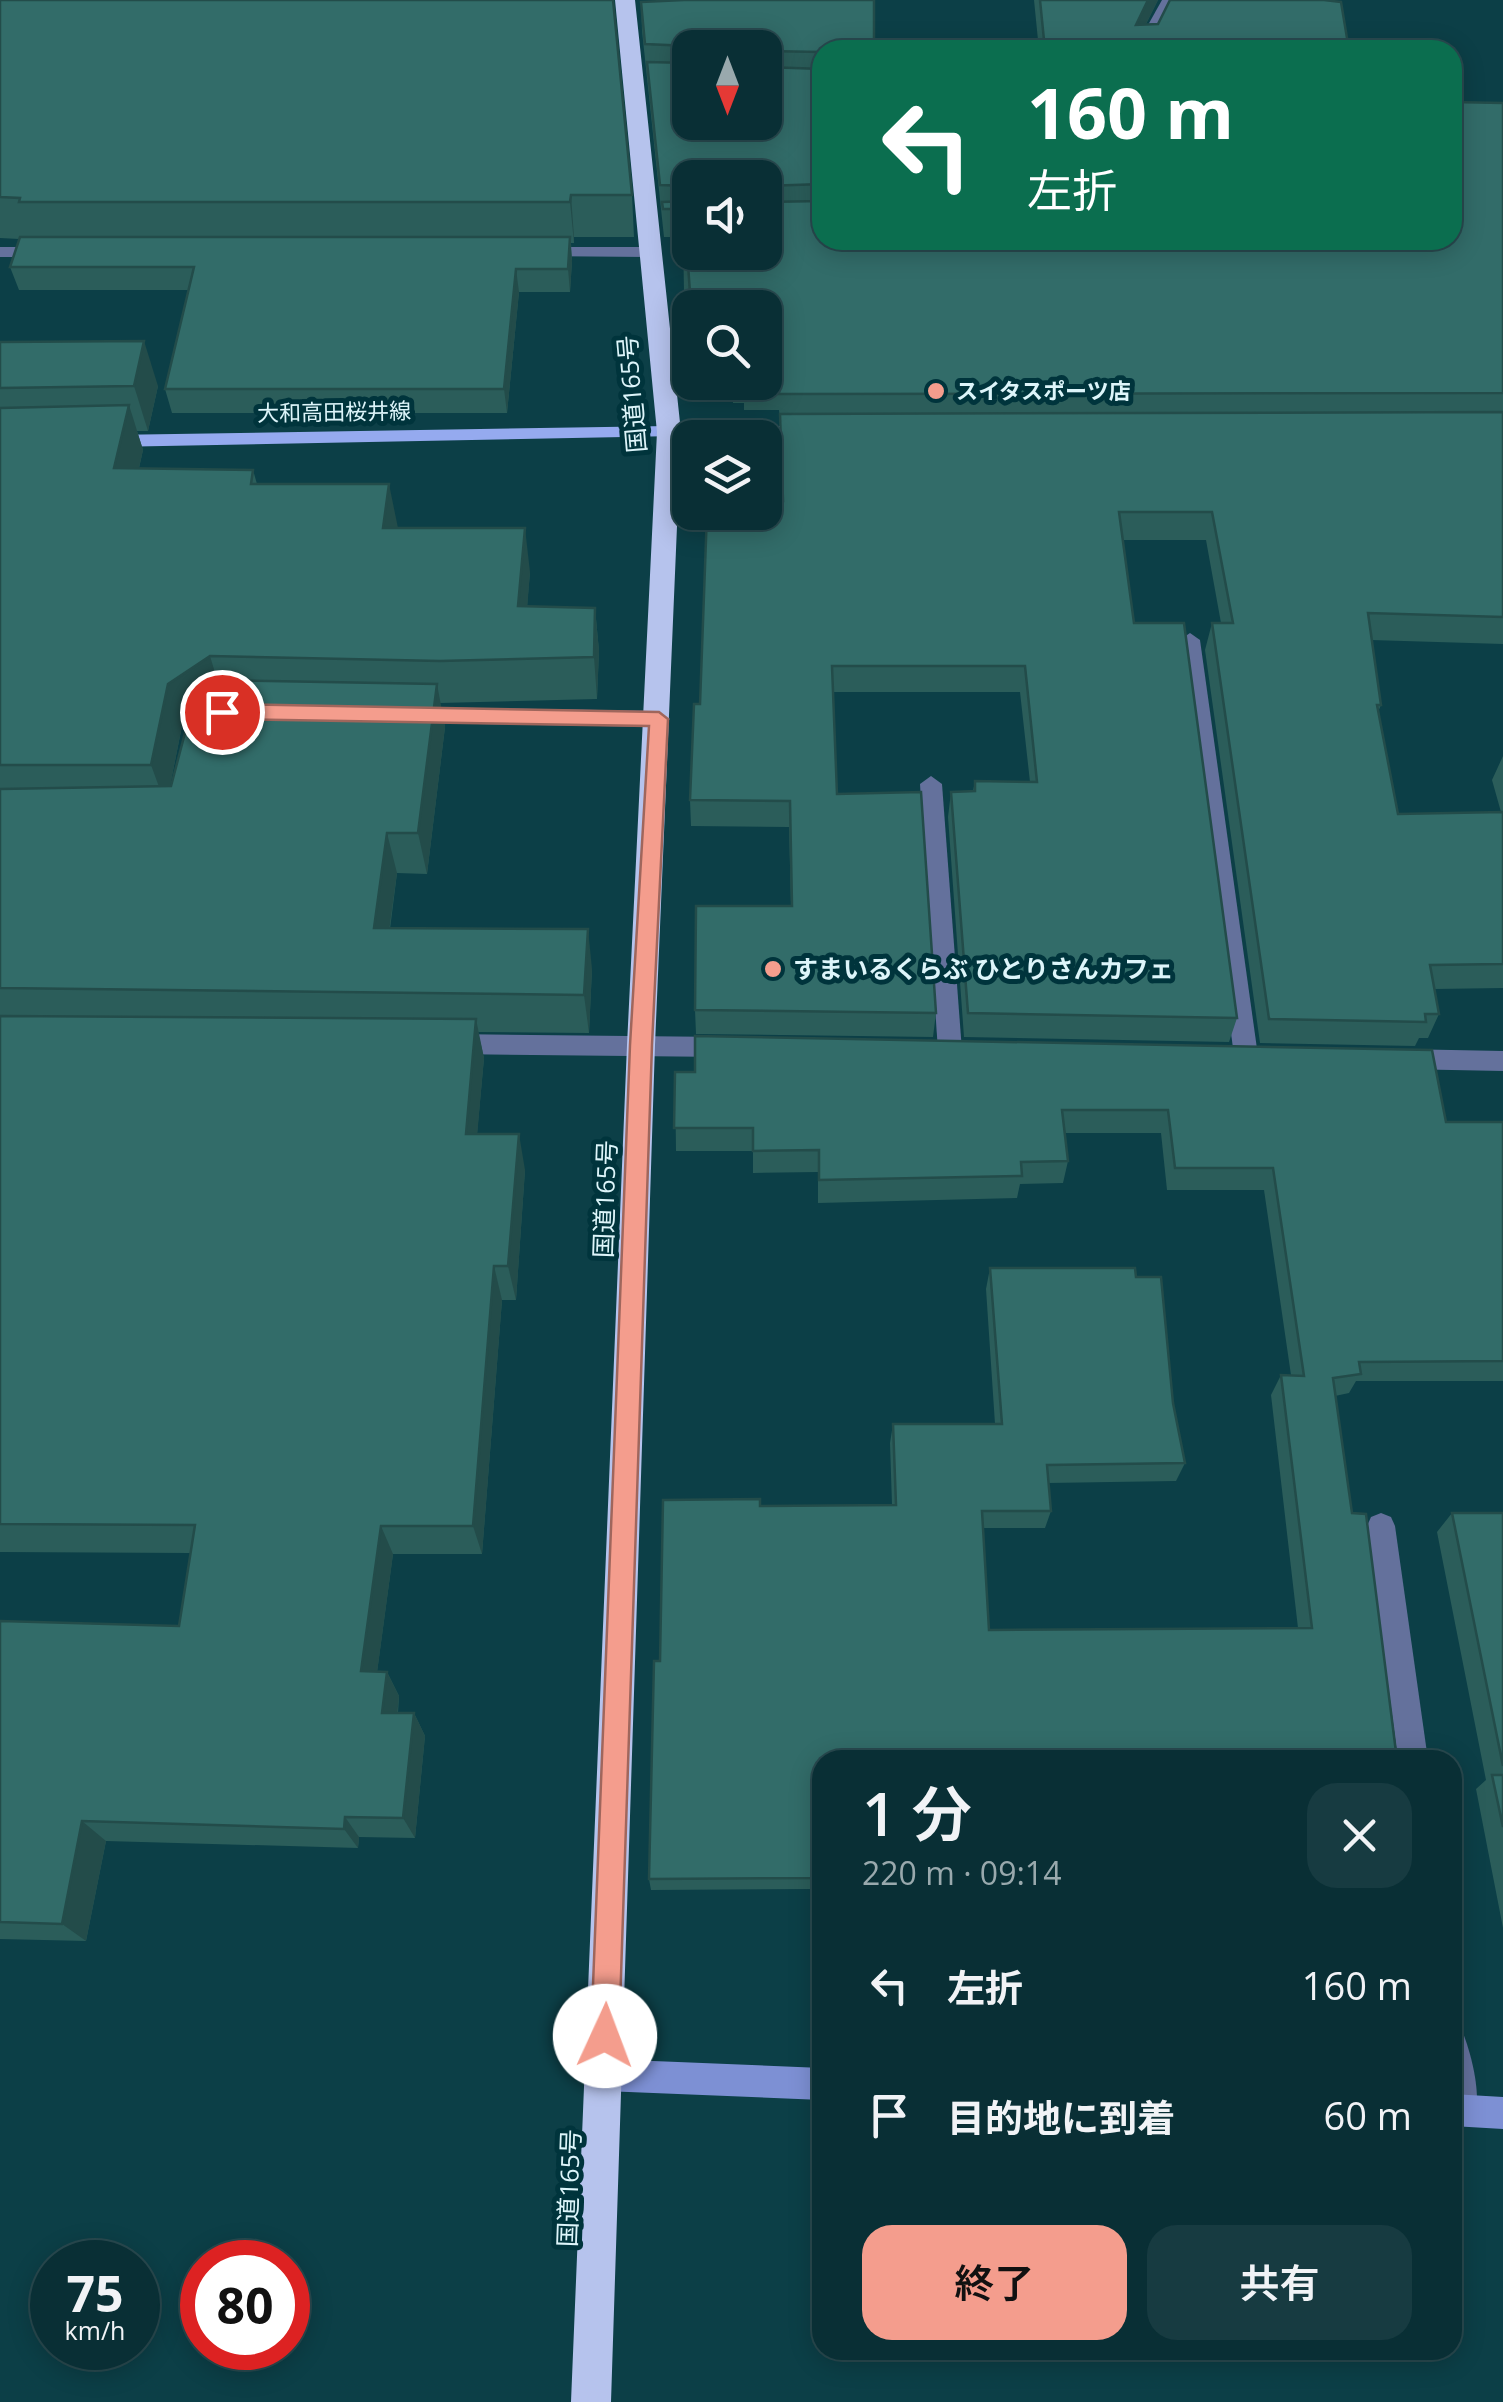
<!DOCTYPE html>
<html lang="ja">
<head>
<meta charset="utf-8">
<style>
  :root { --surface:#092f35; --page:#173b41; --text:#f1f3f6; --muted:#99a9ad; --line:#294a50; --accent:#f49d8d }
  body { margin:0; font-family:"Open Sans","Noto Sans JP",sans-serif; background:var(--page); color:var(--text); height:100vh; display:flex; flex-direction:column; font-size:38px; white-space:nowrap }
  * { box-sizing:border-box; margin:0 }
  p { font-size:32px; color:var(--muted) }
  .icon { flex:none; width:55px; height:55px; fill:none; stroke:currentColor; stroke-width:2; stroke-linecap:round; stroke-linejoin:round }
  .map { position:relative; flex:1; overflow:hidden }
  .sheet { position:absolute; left:812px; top:1750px; width:650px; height:610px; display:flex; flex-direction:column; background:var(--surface); border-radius:30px; box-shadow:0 5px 25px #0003,0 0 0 2px var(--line) }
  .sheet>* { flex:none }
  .guide { position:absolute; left:812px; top:40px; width:650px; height:210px; border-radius:30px; box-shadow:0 5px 25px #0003,0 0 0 2px var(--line); background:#0b6e4f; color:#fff; overflow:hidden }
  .needle { width:65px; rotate:180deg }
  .buttons { position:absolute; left:672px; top:30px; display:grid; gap:20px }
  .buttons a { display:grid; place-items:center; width:110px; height:110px; border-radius:20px; background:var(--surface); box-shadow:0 5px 25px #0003,0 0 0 2px var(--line); font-size:50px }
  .speed { position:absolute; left:30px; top:2240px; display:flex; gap:20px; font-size:50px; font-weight:700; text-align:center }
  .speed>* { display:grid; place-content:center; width:130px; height:130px; border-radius:50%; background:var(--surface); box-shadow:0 5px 25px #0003,0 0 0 2px var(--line); line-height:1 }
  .speed small { font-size:25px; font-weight:400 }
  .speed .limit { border:15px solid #d22; background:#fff; color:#111 }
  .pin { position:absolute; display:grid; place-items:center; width:85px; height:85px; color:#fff; margin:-42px; border:5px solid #fff; border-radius:50%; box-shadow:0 2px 10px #0007 }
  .me { position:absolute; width:110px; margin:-55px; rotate:2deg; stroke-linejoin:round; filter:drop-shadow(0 0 8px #0008) }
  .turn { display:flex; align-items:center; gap:35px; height:210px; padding:0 50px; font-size:45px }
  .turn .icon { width:130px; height:130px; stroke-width:2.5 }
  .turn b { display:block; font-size:70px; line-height:85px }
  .round { display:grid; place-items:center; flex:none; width:105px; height:105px; border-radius:30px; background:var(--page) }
  .headline { display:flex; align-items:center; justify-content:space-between; height:170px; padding:0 50px }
  h1 { font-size:60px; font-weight:600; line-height:75px }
  .action { display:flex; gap:20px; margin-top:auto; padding:20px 50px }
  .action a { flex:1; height:115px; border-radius:30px; background:var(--accent); color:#111; font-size:40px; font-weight:600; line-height:115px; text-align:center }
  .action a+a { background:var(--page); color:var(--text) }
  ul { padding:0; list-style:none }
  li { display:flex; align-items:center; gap:30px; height:130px; padding:0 50px }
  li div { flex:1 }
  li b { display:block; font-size:38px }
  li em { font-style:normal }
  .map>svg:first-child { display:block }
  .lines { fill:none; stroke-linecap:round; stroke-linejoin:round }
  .lane { fill:#64719c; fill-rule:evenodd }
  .street { fill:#64719c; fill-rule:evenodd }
  .secondary { fill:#7d90d4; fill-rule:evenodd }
  .primary { fill:#95aaef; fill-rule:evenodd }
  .highway { fill:#b6c3ed; fill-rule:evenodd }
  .wall { fill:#2b5d5a; fill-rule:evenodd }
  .shaded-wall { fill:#234c4a }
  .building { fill:#326c69; stroke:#234c4a; stroke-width:2.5 }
  .route { fill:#f49d8d; stroke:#9f665c; stroke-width:2.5 }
  .poi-dot { fill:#f49d8d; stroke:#00343c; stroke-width:4 }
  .labels { text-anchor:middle; stroke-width:10; stroke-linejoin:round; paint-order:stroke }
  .far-poi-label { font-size:22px; font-weight:bold; fill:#ddf5fa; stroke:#00343c; text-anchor:start }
  .far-street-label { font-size:22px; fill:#ddf5fa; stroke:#00343c }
  .street-label { font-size:25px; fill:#ddf5fa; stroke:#00343c }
  .poi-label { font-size:25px; font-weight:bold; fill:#ddf5fa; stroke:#00343c; text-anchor:start }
</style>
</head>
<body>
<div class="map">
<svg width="1503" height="2402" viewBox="0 0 1503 2402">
  <rect width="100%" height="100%" fill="#0c3f47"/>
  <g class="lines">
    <!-- lane -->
    <path class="lane" d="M 1162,0 L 1178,0 L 1150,50 L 1134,50 Z"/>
    <!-- street -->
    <g class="street">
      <path d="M 0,247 L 48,247 L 57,252 L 48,257 L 0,257 Z"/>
      <path d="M 538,247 L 648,247 L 657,252 L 648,257 L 532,256 L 529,252 Z"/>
      <path d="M 1190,633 L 1200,640 L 1258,1056 L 1254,1063 L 1238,1063 L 1234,1056 L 1180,640 Z"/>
      <path d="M 412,707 L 659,711 L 670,719 L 659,727 L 412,723 L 401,715 Z"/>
      <path d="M 931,776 L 942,784 L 962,1051 L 958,1058 L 942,1058 L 938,1051 L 920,784 Z"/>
      <path d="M 450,1034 L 725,1037 L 733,1040 L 737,1047 L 733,1054 L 725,1057 L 450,1054 L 442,1051 L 438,1044 L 442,1037 Z"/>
      <path d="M 1400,1049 L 1503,1051 L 1503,1071 L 1400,1069 L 1392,1066 L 1388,1059 L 1392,1052 Z"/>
      <path d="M 1381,1513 L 1391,1517 L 1395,1526 L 1428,1760 L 1398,1760 L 1367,1526 L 1371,1517 Z"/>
      <path d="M 1452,2029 L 1463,2033 C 1472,2056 1483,2100 1473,2122 L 1462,2127 L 1452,2123 Z"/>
    </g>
    <!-- secondary -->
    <g class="secondary">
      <path d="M 669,426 L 814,426 L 824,432 L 814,438 L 662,436 L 662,428 Z"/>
      <path d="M 604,2059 L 822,2068 L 822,2100 L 604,2091 L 593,2086 L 588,2075 L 593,2064 Z"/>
      <path d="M 1452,2094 L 1503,2097 L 1503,2129 L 1452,2126 Z"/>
    </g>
    <!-- primary -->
    <path class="primary" d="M 669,426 L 676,428 L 676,436 L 110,447 L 100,441 L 110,435 Z"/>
    <!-- highway -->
    <path class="highway" d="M 615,0 L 635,0 L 681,432 L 655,1045 L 611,2402 L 571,2402 L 627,1045 L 657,432 Z"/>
  </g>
  <!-- wall -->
  <g class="wall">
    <path d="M 0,0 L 632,195 L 634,237 L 574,237 L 574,243 L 571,243 L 572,261 L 570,292 L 519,292 L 507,413 L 172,413 L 165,389 L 188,290 L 19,290 L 10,267 L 19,239 L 0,238 Z"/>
    <path d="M 1034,0 L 1158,0 L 1146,24 L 1349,50 L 1039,50 Z"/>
    <path d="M 641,2 L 822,50 L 822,240 L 1452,240 L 1503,103 L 1503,644 L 1371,640 L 1381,705 L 1378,712 L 1398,814 L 1501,812 L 1492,780 L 1503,756 L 1503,988 L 1435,989 L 1439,1014 L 1428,1038 L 1419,1038 L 1415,1046 L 1260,1043 L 1205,650 L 1212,623 L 1221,623 L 1206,540 L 1123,540 L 1134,623 L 1237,1018 L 1229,1042 L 964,1037 L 948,817 L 951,792 L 973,791 L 975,781 L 1030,782 L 1020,692 L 833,692 L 837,794 L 936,1013 L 933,1037 L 696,1034 L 695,1010 L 791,906 L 789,827 L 691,826 L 690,800 L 700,704 L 782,501 L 780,422 L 779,410 L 744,410 L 744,403 L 733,403 L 733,387 L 723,387 L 723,382 L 765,382 L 765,308 L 690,309 L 689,292 L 684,292 L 683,237 L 664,237 L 642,31 ZM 690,48 L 765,48 L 765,122 L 690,122 ZM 690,178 L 765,178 L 765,252 L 690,252 Z"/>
    <path d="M 0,342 L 158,386 L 148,431 L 137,431 L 143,450 L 139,468 L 253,470 L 257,484 L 530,572 L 527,606 L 595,608 L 599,651 L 597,699 L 440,703 L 445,727 L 427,874 L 397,873 L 390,929 L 592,969 L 589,1033 L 478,1032 L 484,1058 L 477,1134 L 525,1170 L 516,1300 L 502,1300 L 482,1554 L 393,1554 L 377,1672 L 387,1672 L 399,1696 L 398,1713 L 414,1713 L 425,1736 L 415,1838 L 359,1837 L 358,1848 L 106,1841 L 86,1941 L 0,1939 L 0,1621 L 179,1626 L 190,1553 L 0,1552 ZM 188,722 L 171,786 L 170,786 L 182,726 Z"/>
    <path d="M 675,1072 L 1446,1122 L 1503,1122 L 1503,1381 L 1356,1381 L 1349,1393 L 1335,1396 L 1352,1513 L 1397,1760 L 822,1760 L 822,1870 L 814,1870 L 812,1889 L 651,1890 L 649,1879 L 660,1661 L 760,1506 L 892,1505 L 890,1443 L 893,1424 L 995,1424 L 986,1289 L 990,1268 L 1136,1277 L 1173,1403 L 1185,1463 L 1176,1481 L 1048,1483 L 1051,1511 L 1045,1528 L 983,1528 L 989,1630 L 1298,1628 L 1271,1395 L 1281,1375 L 1291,1375 L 1264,1190 L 1167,1190 L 1161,1133 L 1065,1133 L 1068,1161 L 1063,1183 L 1020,1184 L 1017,1198 L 818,1203 L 818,1172 L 753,1173 L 753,1151 L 676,1151 Z"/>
    <path d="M 1452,1513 L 1503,1513 L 1503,1928 L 1476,1789 L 1486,1780 L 1437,1532 Z"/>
  </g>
  <!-- shaded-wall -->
  <g class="shaded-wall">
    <path d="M 1148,0 L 1158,0 L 1133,50 L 1136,25 Z"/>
    <path d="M 571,195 L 574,237 L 574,243 L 570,202 Z"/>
    <path d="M 570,237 L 572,261 L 570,292 L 568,269 Z"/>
    <path d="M 516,269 L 519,292 L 507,413 L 504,389 Z"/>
    <path d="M 144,341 L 158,386 L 148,431 L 134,386 Z"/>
    <path d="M 129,405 L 143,450 L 129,512 L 114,468 Z"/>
    <path d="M 389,484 L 398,528 L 383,528 Z"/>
    <path d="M 525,528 L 530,572 L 524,650 L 518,606 Z"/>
    <path d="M 595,608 L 599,651 L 597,699 L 594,657 Z"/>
    <path d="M 210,656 L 223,699 L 182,726 L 166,806 L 151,765 L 168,684 Z"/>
    <path d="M 437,684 L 445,727 L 427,874 L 418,833 Z"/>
    <path d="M 387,833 L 397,873 L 384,968 L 374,928 Z"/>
    <path d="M 588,929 L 592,969 L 589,1033 L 584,995 Z"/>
    <path d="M 476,1019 L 484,1058 L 474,1170 L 466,1134 Z"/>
    <path d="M 519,1134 L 525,1170 L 516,1300 L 508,1266 Z"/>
    <path d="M 494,1266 L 502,1300 L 482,1554 L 473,1526 Z"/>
    <path d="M 381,1526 L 393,1554 L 374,1695 L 361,1671 Z"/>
    <path d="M 387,1672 L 399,1696 L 395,1736 L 382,1713 Z"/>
    <path d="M 414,1713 L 425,1736 L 415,1838 L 403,1818 Z"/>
    <path d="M 345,1817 L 359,1837 L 358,1848 L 344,1829 Z"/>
    <path d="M 82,1821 L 106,1841 L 86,1941 L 62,1924 Z"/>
  </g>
  <!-- building -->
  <g class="building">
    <path d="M 0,0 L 613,0 L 632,195 L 571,195 L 570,202 L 19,202 L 20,198 L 0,197 Z"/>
    <path d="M 684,0 L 874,0 L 874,50 L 822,50 L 822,52 L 765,51 L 765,48 L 691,48 L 689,46 L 645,44 L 641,2 Z"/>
    <path d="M 1040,0 L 1148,0 L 1136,25 L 1158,24 L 1170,0 L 1324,0 L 1341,2 L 1349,50 L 1064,50 L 1063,40 L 1044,40 Z"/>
    <path d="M 690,60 L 690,122 L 765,122 L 765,67 L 822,69 L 822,184 L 765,186 L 765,178 L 690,178 L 690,186 L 660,185 L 647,62 L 689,63 Z"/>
    <path d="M 1452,102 L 1503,103 L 1503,393 L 779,394 L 779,382 L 765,382 L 765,308 L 691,308 L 688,264 L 683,264 L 683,209 L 663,209 L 662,202 L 690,201 L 690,252 L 765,252 L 765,202 L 822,201 L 822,240 L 1452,240 Z"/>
    <path d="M 20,237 L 570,237 L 568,269 L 516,269 L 504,389 L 165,389 L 194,267 L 10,267 Z"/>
    <path d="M 144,341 L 134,386 L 0,388 L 0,342 Z"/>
    <path d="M 129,405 L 114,468 L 253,470 L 251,484 L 389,484 L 383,528 L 525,528 L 518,606 L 595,608 L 594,657 L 440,661 L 210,656 L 168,684 L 151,765 L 0,765 L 0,408 Z"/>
    <path d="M 1503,412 L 1503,617 L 1368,613 L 1381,705 L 1377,705 L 1398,814 L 1503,812 L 1503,964 L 1430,965 L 1439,1014 L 1425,1014 L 1426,1022 L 1269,1019 L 1212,623 L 1233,623 L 1212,512 L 1119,512 L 1134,623 L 1184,623 L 1237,1018 L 968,1013 L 951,792 L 975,791 L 975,781 L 1037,782 L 1025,666 L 832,666 L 837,794 L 921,792 L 936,1013 L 695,1010 L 696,906 L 792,906 L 790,801 L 690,800 L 694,704 L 700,704 L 707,512 L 765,512 L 765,501 L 783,501 L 780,414 Z"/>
    <path d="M 215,680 L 437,684 L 418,833 L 387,833 L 374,928 L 588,929 L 584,995 L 0,988 L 0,789 L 171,786 L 196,691 Z"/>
    <path d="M 0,1016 L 476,1019 L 466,1134 L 519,1134 L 508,1266 L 494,1266 L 473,1526 L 381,1526 L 361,1671 L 387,1672 L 382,1713 L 414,1713 L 403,1818 L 345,1817 L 344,1829 L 82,1821 L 62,1924 L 0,1922 L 0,1621 L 179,1626 L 195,1525 L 0,1524 Z"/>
    <path d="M 695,1036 L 1432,1050 L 1446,1122 L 1503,1122 L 1503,1361 L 1359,1362 L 1361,1374 L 1333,1378 L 1352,1513 L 1366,1514 L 1397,1760 L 822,1760 L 822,1858 L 813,1858 L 814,1878 L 649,1879 L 654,1661 L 660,1661 L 663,1500 L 760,1499 L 760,1506 L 896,1505 L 893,1424 L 1002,1424 L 990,1268 L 1135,1268 L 1136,1277 L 1161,1277 L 1173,1403 L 1185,1463 L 1047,1465 L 1051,1511 L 982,1511 L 989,1630 L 1312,1628 L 1281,1375 L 1304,1376 L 1273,1168 L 1175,1168 L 1168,1110 L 1062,1110 L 1068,1161 L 1021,1162 L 1022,1176 L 819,1180 L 819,1150 L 753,1151 L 753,1128 L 674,1128 L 675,1072 L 695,1072 Z"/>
    <path d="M 1452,1513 L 1503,1513 L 1503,1766 Z"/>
    <path d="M 1492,1775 L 1503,1775 L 1503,1827 Z"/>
  </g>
  <!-- route -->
  <path class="route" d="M 222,704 L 659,712 L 668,719 L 652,1045 L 619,2036 L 615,2046 L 605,2050 L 595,2046 L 591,2036 L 630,1045 L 649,726 L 222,719 L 213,712 Z"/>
  <!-- markers -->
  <g class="poi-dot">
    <circle cx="936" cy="391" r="10"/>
    <circle cx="773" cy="969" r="10"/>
  </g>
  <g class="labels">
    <!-- far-poi labels -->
    <g class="far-poi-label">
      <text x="956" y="399">スイタスポーツ店</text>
    </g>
    <!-- far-street labels -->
    <g class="far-street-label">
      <text transform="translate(334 412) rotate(-1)" y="8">大和高田桜井線</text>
    </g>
    <!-- street labels -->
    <g class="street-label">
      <text transform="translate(632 394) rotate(-95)" y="9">国道165号</text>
      <text transform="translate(605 1199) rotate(-88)" y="9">国道165号</text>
      <text transform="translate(569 2188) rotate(-88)" y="9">国道165号</text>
    </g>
    <!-- poi labels -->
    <g class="poi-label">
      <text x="793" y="978">すまいるくらぶ ひとりさんカフェ</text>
    </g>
  </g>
</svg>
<div class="buttons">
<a><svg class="needle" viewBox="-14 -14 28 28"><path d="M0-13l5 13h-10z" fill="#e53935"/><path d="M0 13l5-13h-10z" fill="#99a9ad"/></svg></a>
<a><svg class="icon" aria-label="sound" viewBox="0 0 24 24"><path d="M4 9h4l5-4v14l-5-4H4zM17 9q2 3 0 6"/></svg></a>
<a><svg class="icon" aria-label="search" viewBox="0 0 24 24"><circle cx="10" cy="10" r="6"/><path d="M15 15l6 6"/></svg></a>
<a><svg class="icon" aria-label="layers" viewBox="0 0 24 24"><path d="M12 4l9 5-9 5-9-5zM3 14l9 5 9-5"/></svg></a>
</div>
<div class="speed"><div>75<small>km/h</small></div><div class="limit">80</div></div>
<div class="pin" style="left:222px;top:712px;background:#d93025"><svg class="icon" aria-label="arrive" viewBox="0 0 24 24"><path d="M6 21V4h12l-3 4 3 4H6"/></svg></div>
<svg class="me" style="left:605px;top:2036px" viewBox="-20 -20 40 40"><circle r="19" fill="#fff"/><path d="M0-13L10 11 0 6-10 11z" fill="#f49d8d"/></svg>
<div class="guide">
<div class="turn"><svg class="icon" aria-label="left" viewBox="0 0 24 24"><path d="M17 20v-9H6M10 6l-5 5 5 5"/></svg><div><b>160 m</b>左折</div></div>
</div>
<section class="sheet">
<div class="headline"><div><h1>1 分</h1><p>220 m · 09:14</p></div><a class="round"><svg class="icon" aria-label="close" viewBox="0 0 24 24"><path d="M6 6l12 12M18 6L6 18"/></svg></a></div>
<ul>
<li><svg class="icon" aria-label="left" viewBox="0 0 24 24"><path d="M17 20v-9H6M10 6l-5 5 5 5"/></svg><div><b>左折</b></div><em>160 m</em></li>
<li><svg class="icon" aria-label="arrive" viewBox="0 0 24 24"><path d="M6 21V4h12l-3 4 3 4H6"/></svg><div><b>目的地に到着</b></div><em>60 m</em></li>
</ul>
<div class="action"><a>終了</a><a>共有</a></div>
</section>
</div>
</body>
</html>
